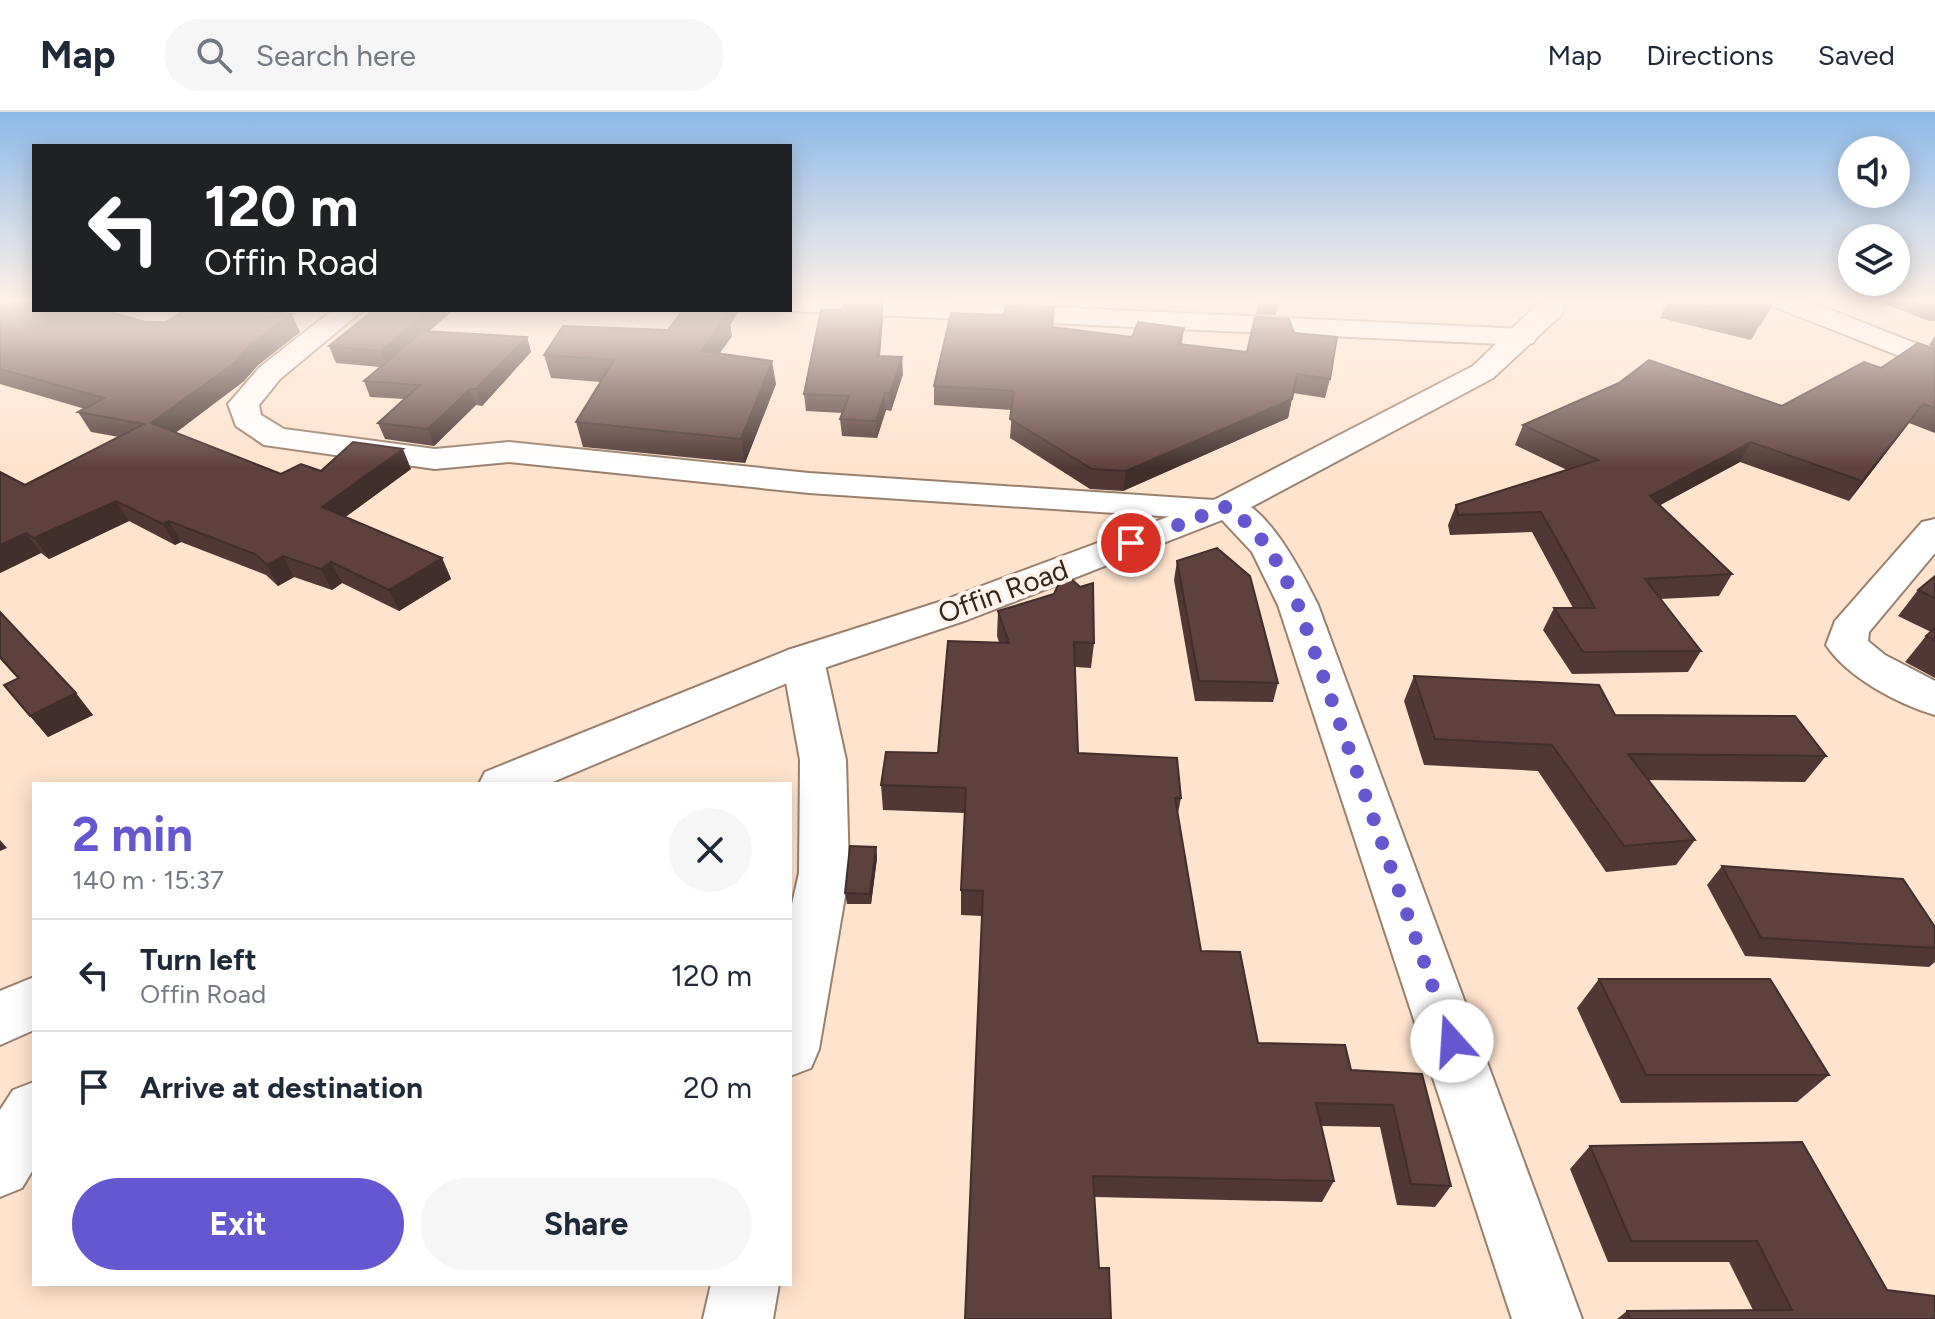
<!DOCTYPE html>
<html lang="en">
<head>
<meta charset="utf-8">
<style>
  :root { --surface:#fff; --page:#f6f6f7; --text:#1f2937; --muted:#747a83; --line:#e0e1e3; --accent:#6457d0 }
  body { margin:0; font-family:Figtree,sans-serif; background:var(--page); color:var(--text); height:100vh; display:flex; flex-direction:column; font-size:30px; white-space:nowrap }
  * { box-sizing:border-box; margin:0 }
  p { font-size:26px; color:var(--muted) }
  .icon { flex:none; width:44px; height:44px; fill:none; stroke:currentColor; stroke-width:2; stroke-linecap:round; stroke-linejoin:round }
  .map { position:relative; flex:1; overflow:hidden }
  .drawer { position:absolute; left:32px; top:670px; width:760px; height:504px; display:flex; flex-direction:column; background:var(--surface); border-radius:0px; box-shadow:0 4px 20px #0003 }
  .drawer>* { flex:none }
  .hud { position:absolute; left:32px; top:32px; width:760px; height:168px; border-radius:0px; box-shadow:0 4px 20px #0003; background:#202124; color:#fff; overflow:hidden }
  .controls { position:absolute; left:1838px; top:24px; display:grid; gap:16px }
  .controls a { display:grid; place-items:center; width:72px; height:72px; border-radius:50%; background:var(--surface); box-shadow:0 4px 20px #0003; font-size:40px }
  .pin { position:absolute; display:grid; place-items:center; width:68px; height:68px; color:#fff; margin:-34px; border:4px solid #fff; border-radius:50%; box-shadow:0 2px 8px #0007 }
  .me { position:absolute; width:88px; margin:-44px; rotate:341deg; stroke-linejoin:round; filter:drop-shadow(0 0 6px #0008) }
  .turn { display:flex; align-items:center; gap:28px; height:168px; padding:0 40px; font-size:36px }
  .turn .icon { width:104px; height:104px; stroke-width:2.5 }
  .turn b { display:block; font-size:56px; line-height:68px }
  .round { display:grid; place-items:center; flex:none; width:84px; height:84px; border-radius:42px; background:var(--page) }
  .headline { display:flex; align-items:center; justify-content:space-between; height:136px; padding:0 40px }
  h1 { font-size:48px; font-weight:700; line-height:60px; color:var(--accent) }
  .button { display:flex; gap:16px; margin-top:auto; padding:16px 40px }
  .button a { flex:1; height:92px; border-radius:48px; background:var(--accent); color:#fff; font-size:32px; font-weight:700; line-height:92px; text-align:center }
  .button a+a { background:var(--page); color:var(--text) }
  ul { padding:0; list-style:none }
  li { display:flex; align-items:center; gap:24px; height:112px; padding:0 40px; border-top:2px solid var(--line) }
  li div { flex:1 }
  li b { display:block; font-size:30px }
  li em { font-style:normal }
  header { display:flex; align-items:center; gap:48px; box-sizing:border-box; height:112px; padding:0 40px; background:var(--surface); border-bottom:2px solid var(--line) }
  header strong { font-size:38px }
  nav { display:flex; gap:44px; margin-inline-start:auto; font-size:28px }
  .search { width:560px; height:72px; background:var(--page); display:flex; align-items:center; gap:20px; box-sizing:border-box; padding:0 28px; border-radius:44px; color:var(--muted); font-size:30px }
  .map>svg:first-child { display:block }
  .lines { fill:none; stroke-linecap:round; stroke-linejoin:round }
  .minor-casing { stroke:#99806d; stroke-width:4 }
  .tertiary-casing { stroke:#99806d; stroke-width:4 }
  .minor { fill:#fff; fill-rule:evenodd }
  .tertiary { fill:#fff; fill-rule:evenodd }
  .wall { fill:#513834 }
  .shaded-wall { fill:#422e2b }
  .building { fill:#5e413d; stroke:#422e2b; stroke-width:2 }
  .route { stroke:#6457d0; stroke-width:14; stroke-dasharray:0 25.2 }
  .labels { text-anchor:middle; stroke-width:8; stroke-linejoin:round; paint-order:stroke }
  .street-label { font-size:28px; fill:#31271f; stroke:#fff3eb }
</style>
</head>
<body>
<header>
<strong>Map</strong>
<div class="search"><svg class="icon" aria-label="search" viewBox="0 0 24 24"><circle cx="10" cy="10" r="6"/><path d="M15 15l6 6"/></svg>Search here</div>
<nav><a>Map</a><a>Directions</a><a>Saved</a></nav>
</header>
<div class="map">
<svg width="1935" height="1207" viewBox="0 0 1935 1207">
  <rect width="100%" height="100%" fill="#ffe3cd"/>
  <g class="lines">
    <!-- minor casing -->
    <g class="minor-casing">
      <g id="minor">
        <path d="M 790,187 L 878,187 L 1523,217 L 1533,219 L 1537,225 L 1533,231 L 1523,233 L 790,199 L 786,198 L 790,198 Z"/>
        <path d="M 1766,187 L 1803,187 L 1935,239 L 1935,258 L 1770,193 Z"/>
        <path d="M 333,198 L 363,198 L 280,267 L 259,293 L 261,303 L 284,317 L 435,337 L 509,330 L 809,361 L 1214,388 C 1256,367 1303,463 1318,493 L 1582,1207 L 1512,1207 L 1278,493 L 1252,440 L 1222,408 L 809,381 L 509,350 L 435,357 L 264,333 L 236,314 L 228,292 L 260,255 Z"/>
        <path d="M 1935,407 L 1935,441 L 1869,520 L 1868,529 L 1885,543 L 1935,569 L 1935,603 C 1898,592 1848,566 1826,533 L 1835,509 L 1922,410 Z"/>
        <path d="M 803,534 L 818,538 L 824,548 L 846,648 L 849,761 L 819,937 L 811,956 L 790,964 L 790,801 L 799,761 L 800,648 L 782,548 L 788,538 Z"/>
        <path d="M 34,970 L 34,1056 L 22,1076 L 0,1085 L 0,998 L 13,978 Z"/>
        <path d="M 711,1172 L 779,1172 L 773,1207 L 703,1207 Z"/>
      </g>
    </g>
    <!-- tertiary casing -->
    <g class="tertiary-casing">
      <g id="tertiary">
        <path d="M 1543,187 L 1569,187 L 1561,203 L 1493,266 L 1240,401 L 967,508 L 818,558 L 548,672 L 479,672 L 485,660 L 788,538 L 939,490 L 1216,387 L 1473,254 Z"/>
        <path d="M 34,865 L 34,918 L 0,933 L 0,879 Z"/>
      </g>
    </g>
    <!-- minor -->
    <use href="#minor" class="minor"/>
    <!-- tertiary -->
    <use href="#tertiary" class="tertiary"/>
  </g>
  <!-- wall -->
  <g class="wall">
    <path d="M 1009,187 L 1055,187 L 1055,192 L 1009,190 Z"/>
    <path d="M 1259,187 L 1278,194 L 1276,203 L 1256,202 Z"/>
    <path d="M 1775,187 L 1751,228 L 1660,206 L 1667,190 Z"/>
    <path d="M 1872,187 L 1935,187 L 1935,209 L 1929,209 Z"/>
    <path d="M 0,189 L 145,210 L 300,220 L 258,253 L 244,269 L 175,321 L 281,362 L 321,359 L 411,357 L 345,405 L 442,446 L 451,467 L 399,499 L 342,471 L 332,478 L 294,465 L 278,474 L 266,463 L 181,430 L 175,433 L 129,409 L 49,447 L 41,441 L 0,461 L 25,373 L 119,325 L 91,320 L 78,300 L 85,297 L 0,272 Z"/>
    <path d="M 883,190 L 883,206 L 880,244 L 903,262 L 891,299 L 886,298 L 877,326 L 842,324 L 840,307 L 843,301 L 806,299 L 804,282 L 841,198 Z"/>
    <path d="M 374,198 L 453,198 L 429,219 L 527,225 L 531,240 L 482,294 L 476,293 L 434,334 L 385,327 L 378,311 L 404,287 L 370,285 L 364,269 L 380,255 L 336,251 L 329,234 Z"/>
    <path d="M 683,198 L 739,198 L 730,213 L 732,224 L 719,242 L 776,272 L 745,351 L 583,335 L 576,310 L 601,270 L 551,266 L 544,243 L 668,218 Z"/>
    <path d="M 1053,215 L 1132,225 L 1184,216 L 1182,232 L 1247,240 L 1294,221 L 1330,267 L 1325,286 L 1293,281 L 1288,306 L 1123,379 L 1090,377 L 1010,326 L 1012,298 L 934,293 L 934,274 Z"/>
    <path d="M 1935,224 L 1935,321 L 1909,311 L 1849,389 L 1740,350 L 1660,393 L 1732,462 L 1719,484 L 1660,487 L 1701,539 L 1688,560 L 1572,562 L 1543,518 L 1554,496 L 1573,496 L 1532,420 L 1450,423 L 1448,413 L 1456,393 L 1567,358 L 1515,333 L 1523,313 L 1782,294 L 1934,236 L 1929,233 Z"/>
    <path d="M 1177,449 L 1278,571 L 1273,590 L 1195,589 L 1174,468 Z"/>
    <path d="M 1935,464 L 1935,566 L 1905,550 L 1926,524 L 1931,520 L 1898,504 L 1918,478 Z"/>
    <path d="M 998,499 L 1094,531 L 1091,556 L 1075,555 L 1078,641 L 1181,686 L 1178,701 L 1201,839 L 1258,931 L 1351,958 L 1422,962 L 1451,1074 L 1435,1095 L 1397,1093 L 1380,1015 L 1321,1014 L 1334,1069 L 1322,1090 L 1094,1085 L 1099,1156 L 982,804 L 961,803 L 961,778 L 965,701 L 883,698 L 881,673 L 938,641 L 999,530 L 997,524 Z"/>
    <path d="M 0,500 L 93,603 L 48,625 L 4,573 L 18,567 L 0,547 Z"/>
    <path d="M 1414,564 L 1615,603 L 1826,644 L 1805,670 L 1648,668 L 1695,728 L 1676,753 L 1606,760 L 1538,659 L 1424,653 L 1404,589 Z"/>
    <path d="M 876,735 L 877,746 L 871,792 L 847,792 L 845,781 Z"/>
    <path d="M 1722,754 L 1935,836 L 1935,850 L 1929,855 L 1745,844 L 1707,773 Z"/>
    <path d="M 1599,867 L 1829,963 L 1797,990 L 1621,991 L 1577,896 Z"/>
    <path d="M 1590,1034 L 1887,1178 L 1935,1207 L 1617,1207 L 1627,1199 L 1753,1198 L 1729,1150 L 1608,1150 L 1570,1057 Z"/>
  </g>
  <!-- shaded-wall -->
  <g class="shaded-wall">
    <path d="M 883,190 L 883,206 L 878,261 L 877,244 Z"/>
    <path d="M 429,198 L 453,198 L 388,256 L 381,239 Z"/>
    <path d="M 722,198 L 739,198 L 730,213 L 732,224 L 705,262 L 701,239 Z"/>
    <path d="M 292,202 L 300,220 L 258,253 L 244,269 L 162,331 L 151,311 Z"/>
    <path d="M 527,225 L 531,240 L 482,294 L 476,277 Z"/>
    <path d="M 902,245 L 903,262 L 891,299 L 890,281 Z"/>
    <path d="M 772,249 L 776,272 L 745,351 L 741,327 Z"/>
    <path d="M 470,277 L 476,293 L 434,334 L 428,317 Z"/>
    <path d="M 885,281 L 886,298 L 877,326 L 876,309 Z"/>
    <path d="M 1292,287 L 1288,306 L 1123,379 L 1126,359 Z"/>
    <path d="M 1923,292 L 1909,311 L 1849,389 L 1862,369 Z"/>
    <path d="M 1751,330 L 1740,350 L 1640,404 L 1650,384 Z"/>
    <path d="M 403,337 L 411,357 L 332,415 L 322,395 Z"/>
    <path d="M 116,389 L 129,409 L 49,447 L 34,426 Z"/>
    <path d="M 169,409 L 181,430 L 175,433 L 163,412 Z"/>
    <path d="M 26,421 L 41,441 L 0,461 L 0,433 Z"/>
    <path d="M 283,444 L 294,465 L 278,474 L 267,453 Z"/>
    <path d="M 442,446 L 451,467 L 399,499 L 389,478 Z"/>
    <path d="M 331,450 L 342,471 L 332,478 L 321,457 Z"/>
    <path d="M 76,581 L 93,603 L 48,625 L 30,604 Z"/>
    <path d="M 0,728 L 7,736 L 0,739 Z"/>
    <path d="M 876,735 L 877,746 L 871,792 L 870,782 Z"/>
  </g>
  <!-- building -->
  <g class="building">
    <path d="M 6,187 L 34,187 L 34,198 L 104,198 L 145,210 L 166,210 L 186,198 L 245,198 L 292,202 L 249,234 L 234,251 L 151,311 L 281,362 L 301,352 L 321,359 L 353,330 L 403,337 L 322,395 L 442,446 L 389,478 L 331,450 L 321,457 L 283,444 L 267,453 L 255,442 L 169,409 L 163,412 L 116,389 L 34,426 L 26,421 L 0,433 L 0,360 L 25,373 L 144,312 L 78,300 L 104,286 L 0,257 L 0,189 Z"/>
    <path d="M 1259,187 L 1275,187 L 1278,194 L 1258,193 Z"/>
    <path d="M 1669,187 L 1775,187 L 1760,212 L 1667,190 Z"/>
    <path d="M 1913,187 L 1935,187 L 1935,195 Z"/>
    <path d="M 846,189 L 883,190 L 877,244 L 902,245 L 890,281 L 885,281 L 876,309 L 840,307 L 849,284 L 804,282 L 821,198 L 841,198 Z"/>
    <path d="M 1006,194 L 1054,196 L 1052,215 L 1132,225 L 1138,210 L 1184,216 L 1178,232 L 1247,240 L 1255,205 L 1289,207 L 1294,221 L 1337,225 L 1330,267 L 1297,262 L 1292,287 L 1126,359 L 1092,357 L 1010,307 L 1014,279 L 934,274 L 951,201 L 1004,203 Z"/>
    <path d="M 374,198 L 429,198 L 381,239 L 329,234 Z"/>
    <path d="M 683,198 L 722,198 L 720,201 L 728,201 L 701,239 L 772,249 L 741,327 L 576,310 L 614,248 L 544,243 L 563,214 L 668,218 Z"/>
    <path d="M 423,219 L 527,225 L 476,277 L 470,277 L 428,317 L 378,311 L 420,273 L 364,269 Z"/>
    <path d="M 1918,231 L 1935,237 L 1935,296 L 1923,292 L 1862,369 L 1751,330 L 1650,384 L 1732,462 L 1645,467 L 1701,539 L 1583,540 L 1554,496 L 1595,496 L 1541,400 L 1458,403 L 1456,393 L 1598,348 L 1523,313 L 1619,271 L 1649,248 L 1782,294 L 1864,250 L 1881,256 Z"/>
    <path d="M 1217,436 L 1250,464 L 1278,571 L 1199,569 L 1177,449 Z"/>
    <path d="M 1064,460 L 1080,475 L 1093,471 L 1094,531 L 1074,530 L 1078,641 L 1177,646 L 1181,686 L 1175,686 L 1201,839 L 1240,840 L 1258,931 L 1345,933 L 1351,958 L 1422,962 L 1451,1074 L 1411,1072 L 1393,993 L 1316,991 L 1334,1069 L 1093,1064 L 1099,1156 L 1109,1156 L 1111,1207 L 965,1207 L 983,779 L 961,778 L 966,676 L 881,673 L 886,640 L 938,641 L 948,529 L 1009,531 L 998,499 L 1054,482 Z"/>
    <path d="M 1935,464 L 1935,486 L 1918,478 Z"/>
    <path d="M 0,500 L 76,581 L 30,604 L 4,573 L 19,566 L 0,545 Z"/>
    <path d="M 1935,516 L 1935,528 L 1926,524 Z"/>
    <path d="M 1414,564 L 1599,573 L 1615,603 L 1795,604 L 1826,644 L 1628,642 L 1695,728 L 1624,734 L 1552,633 L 1435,627 Z"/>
    <path d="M 850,734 L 876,735 L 870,782 L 845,781 Z"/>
    <path d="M 1722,754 L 1903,767 L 1935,815 L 1935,836 L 1761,826 Z"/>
    <path d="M 1599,867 L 1770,867 L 1829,963 L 1646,963 Z"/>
    <path d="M 1802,1030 L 1887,1178 L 1935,1184 L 1935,1207 L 1630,1207 L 1627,1199 L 1792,1198 L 1757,1129 L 1631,1129 L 1590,1034 Z"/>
  </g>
  <!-- sky -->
  <linearGradient id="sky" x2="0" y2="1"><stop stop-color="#8db9e8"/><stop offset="0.53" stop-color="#fff2e8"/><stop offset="1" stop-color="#fff2e8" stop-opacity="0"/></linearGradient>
  <rect width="1935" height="356" fill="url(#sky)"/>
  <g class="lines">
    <!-- route -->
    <path class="route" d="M 1131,431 L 1228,394 C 1268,428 1276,446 1298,493 L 1452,929"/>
  </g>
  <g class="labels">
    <!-- street labels -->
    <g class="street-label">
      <text transform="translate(1003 479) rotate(-20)" y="10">Offin Road</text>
    </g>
  </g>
</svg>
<div class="controls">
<a><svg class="icon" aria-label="sound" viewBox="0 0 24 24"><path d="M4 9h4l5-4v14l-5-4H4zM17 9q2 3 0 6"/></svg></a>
<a><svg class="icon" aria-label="layers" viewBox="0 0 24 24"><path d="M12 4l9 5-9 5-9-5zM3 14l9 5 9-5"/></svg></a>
</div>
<div class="pin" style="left:1131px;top:431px;background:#d93025"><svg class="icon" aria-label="arrive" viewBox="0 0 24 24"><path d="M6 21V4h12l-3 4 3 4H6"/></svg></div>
<svg class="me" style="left:1452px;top:929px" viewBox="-20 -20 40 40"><circle r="19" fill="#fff"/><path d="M0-13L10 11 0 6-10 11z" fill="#6457d0"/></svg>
<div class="hud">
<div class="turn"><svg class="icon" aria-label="left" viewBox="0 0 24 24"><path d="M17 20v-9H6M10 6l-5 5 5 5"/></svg><div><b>120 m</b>Offin Road</div></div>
</div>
<section class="drawer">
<div class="headline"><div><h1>2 min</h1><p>140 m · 15:37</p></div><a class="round"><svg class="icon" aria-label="close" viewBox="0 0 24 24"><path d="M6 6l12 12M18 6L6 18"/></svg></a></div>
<ul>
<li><svg class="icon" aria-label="left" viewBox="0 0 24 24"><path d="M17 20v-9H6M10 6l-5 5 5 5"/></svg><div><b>Turn left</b><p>Offin Road</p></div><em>120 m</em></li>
<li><svg class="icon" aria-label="arrive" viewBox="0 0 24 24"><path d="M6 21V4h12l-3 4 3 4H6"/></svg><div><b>Arrive at destination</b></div><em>20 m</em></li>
</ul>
<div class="button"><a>Exit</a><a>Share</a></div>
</section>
</div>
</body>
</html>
